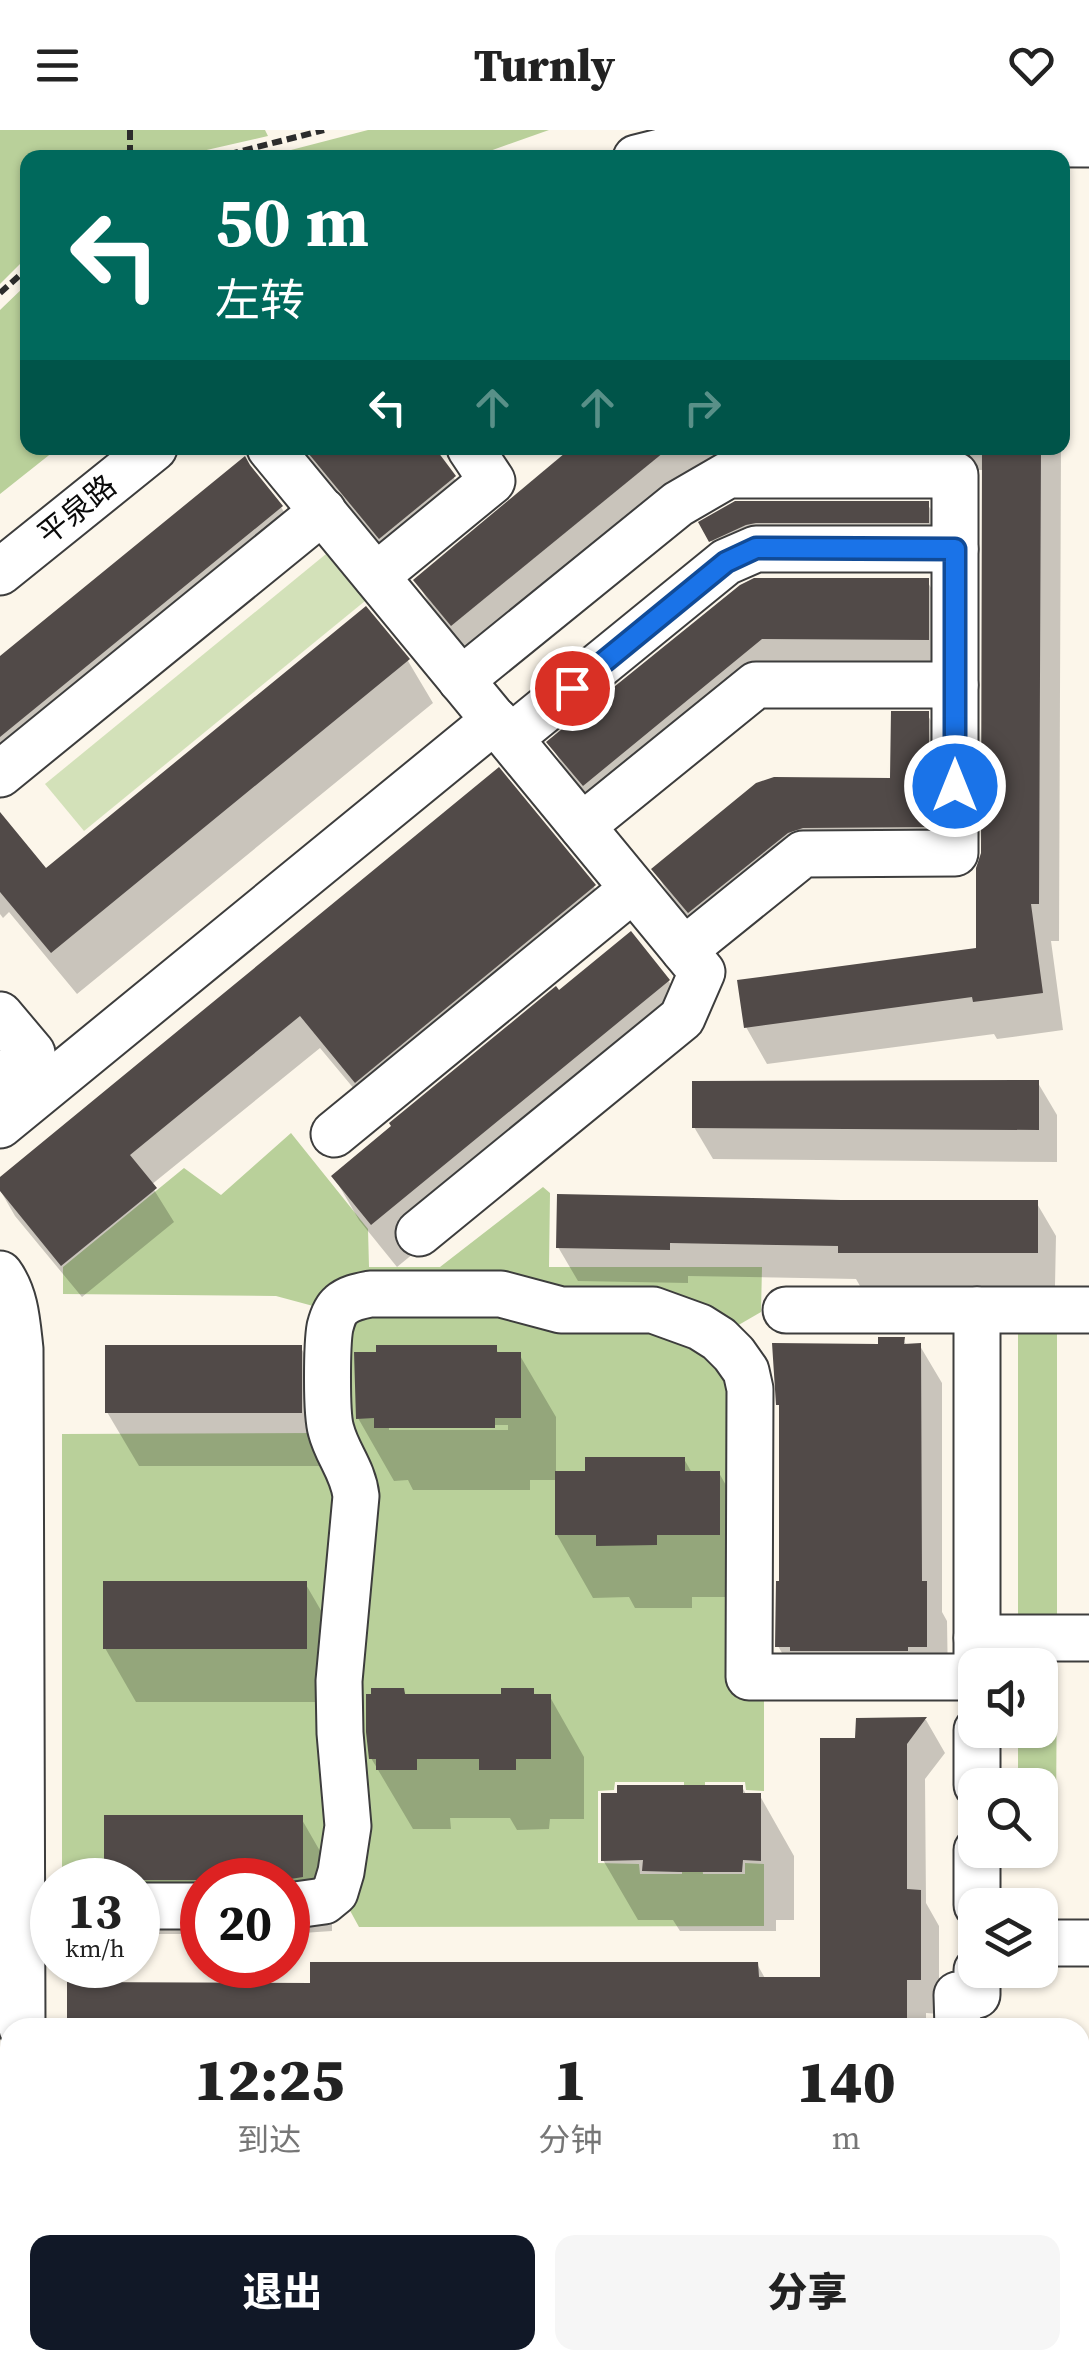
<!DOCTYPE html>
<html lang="zh">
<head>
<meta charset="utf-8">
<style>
  :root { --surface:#fff; --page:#f6f6f6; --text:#222; --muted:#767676; --accent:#111827 }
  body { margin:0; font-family:"Source Serif 4","Noto Sans SC",serif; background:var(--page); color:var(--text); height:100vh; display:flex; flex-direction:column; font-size:38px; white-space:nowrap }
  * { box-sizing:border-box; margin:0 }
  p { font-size:32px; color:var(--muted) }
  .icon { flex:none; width:55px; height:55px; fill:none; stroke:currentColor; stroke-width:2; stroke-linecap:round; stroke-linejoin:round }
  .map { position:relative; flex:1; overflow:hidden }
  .panel { position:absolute; left:0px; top:1888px; width:1090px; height:352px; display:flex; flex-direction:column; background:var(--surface); border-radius:30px 30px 0 0; box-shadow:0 2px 8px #0004 }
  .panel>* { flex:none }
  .hud { position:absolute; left:20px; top:20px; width:1050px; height:305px; border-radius:20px; box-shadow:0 2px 8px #0004; background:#00695c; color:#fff; overflow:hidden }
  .controls { position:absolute; left:958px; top:1518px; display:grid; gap:20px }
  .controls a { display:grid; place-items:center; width:100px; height:100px; border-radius:20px; background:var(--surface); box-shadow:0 2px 8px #0004; font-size:50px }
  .speed { position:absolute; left:30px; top:1728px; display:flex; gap:20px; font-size:50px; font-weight:700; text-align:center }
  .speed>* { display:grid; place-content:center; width:130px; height:130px; border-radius:50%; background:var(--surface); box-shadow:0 2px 8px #0004; line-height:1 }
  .speed small { font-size:25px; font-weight:400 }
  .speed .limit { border:15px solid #d22; background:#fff; color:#111 }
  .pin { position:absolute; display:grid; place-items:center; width:85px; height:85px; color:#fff; margin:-42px; border:5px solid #fff; border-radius:50%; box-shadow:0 2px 10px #0007 }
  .me { position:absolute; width:110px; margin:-55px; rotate:0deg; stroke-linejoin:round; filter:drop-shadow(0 0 8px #0008) }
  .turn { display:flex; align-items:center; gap:35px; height:210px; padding:0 30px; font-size:45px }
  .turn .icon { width:130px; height:130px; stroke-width:2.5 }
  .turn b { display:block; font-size:70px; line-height:85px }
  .lanes { display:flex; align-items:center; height:95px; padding:0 30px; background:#0003; justify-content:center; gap:50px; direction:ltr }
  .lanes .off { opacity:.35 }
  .eta { display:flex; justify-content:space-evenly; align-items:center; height:170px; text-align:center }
  .eta b { font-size:60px; font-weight:800; line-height:70px }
  .action { display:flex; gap:20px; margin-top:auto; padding:20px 30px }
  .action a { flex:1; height:115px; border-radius:20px; background:var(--accent); color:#fff; font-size:40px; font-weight:800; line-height:115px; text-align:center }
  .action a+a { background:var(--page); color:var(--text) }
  header { display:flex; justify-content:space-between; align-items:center; height:130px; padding:0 30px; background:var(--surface); font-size:45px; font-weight:800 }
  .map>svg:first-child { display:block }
  .green { fill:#d3e1b9 }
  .forest { fill:#b9d09a }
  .shadow { fill:#0003; fill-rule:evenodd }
  .building { fill:#514a48 }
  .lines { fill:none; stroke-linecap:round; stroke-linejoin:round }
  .minor-casing { stroke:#3d3d3d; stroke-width:49 }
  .path { stroke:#2c2c2c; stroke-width:6; stroke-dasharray:10 5; stroke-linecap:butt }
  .minor { stroke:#fff; stroke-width:45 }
  .route-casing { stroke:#114b97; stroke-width:25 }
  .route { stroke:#1a73e8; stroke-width:18 }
  .labels { text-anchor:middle; stroke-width:10; stroke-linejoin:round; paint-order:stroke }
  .street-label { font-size:30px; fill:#0a0a0a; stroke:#fff }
</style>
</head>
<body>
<header><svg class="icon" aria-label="menu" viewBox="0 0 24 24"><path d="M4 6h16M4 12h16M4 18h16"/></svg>Turnly<svg class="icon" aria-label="heart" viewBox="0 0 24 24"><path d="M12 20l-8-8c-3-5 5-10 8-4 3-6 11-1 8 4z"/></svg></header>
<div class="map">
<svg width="1089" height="2239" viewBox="0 0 1089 2239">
  <rect width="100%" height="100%" fill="#fcf6ea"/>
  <!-- green -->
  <path class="green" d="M 326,424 L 365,471 L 84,701 L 45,654 Z"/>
  <!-- forest -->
  <g class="forest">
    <path d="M 0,0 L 265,0 L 268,6 L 176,27 L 28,28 L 27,127 L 0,154 Z"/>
    <path d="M 368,0 L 549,0 L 473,27 L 264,27 Z"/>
    <path d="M 27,154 L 28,318 L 58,318 L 0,364 L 0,180 Z"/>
    <path d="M 291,1003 L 368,1099 L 369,1137 L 440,1137 L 543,1057 L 550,1063 L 549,1137 L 762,1137 L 761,1182 L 723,1204 L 703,1191 L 328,1180 L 276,1166 L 63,1164 L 63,1137 L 184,1038 L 221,1065 Z"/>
    <path d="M 347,1180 L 652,1188 L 729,1229 L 764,1554 L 764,1661 L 746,1660 L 745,1652 L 705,1652 L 705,1660 L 684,1660 L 684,1652 L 615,1652 L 614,1660 L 598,1661 L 598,1733 L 639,1734 L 640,1744 L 682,1744 L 682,1733 L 702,1734 L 703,1744 L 745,1744 L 745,1733 L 764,1734 L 764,1796 L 359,1797 L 342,1766 L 354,1333 L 341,1187 Z"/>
    <rect x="1018" y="1198" width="39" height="296"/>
    <path d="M 324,1303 L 340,1340 L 334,1740 L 288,1770 L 288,1750 L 202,1750 L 202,1770 L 138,1770 L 138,1750 L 62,1750 L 62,1304 Z"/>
    <path d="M 1018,1525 L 1057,1525 L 1056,1693 L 1040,1693 L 1040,1655 L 1018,1655 L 1018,1600 L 1040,1600 L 1040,1535 L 1018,1535 Z"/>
  </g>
  <!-- shadow -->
  <g class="shadow">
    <path d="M 298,318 L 432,318 L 454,348 L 475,385 L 402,445 Z"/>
    <path d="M 576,318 L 1061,318 L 1059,811 L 1051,811 L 1063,900 L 997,909 L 994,904 L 767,934 L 746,897 L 978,820 L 984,723 L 984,340 L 710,338 L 474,532 L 437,487 L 416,450 Z"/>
    <path d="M 927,374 L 932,381 L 932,400 L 715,418 L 702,393 Z"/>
    <path d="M 281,377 L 306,419 L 0,669 L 0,529 Z"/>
    <path d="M 927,451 L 946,483 L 946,541 L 780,541 L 603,686 L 568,645 L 550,613 L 741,457 Z"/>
    <path d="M 366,480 L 408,531 L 433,573 L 77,864 L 9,782 L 3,788 L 0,784 L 0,686 L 45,742 Z"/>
    <path d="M 927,584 L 945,614 L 945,727 L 821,728 L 707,812 L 672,770 L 654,739 L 892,650 Z"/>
    <path d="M 499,641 L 594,757 L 613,789 L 375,984 L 320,918 L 151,1055 L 174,1092 L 82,1167 L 15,1086 L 0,1060 L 0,1050 Z"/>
    <path d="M 668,850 L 694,894 L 397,1137 L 359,1090 L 334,1047 L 558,863 Z"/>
    <path d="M 1038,953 L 1057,985 L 1057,1032 L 713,1029 L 694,997 Z"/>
    <path d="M 1036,1072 L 1056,1106 L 1055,1156 L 860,1156 L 856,1149 L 688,1146 L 688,1153 L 578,1151 L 558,1117 Z"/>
    <path d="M 903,1209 L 907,1216 L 920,1216 L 942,1253 L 942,1482 L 947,1491 L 948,1554 L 800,1554 L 778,1516 L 881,1216 Z"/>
    <path d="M 301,1218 L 332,1272 L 332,1336 L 139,1336 L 107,1282 Z"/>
    <path d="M 495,1218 L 499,1224 L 519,1224 L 556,1287 L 556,1343 L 588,1343 L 684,1329 L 692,1343 L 719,1343 L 755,1406 L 755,1467 L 692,1467 L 692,1478 L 635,1478 L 629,1467 L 593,1468 L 557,1405 L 557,1350 L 530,1350 L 530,1360 L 413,1360 L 408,1350 L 394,1351 L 358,1288 ZM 389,1295 L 508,1295 L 508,1300 L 389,1300 Z"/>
    <path d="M 305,1453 L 337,1508 L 337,1572 L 136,1572 L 105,1518 Z"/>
    <path d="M 403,1560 L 407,1567 L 503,1567 L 532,1560 L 536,1567 L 550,1567 L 584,1627 L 584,1689 L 550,1689 L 549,1699 L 517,1700 L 510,1688 L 450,1688 L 451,1699 L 413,1699 L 371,1628 Z"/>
    <path d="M 858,1590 L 926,1590 L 945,1623 L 925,1649 L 926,1773 L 939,1796 L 939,1884 L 926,1883 L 926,1898 L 70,1898 L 313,1855 L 757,1834 L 766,1850 L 822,1850 L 858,1611 Z"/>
    <path d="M 742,1657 L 747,1666 L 760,1666 L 794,1726 L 794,1790 L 776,1790 L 776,1801 L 680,1801 L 673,1790 L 638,1790 L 603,1730 L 620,1665 Z"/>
    <path d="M 301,1688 L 332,1742 L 332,1801 L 288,1804 L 288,1750 L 202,1750 L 202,1804 L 138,1804 L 138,1750 Z"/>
    <path d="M 0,2118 L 4,2126 L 4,2178 L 0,2178 Z"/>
    <path d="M 83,2230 L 298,2230 L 298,2239 L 88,2239 Z"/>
    <path d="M 492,2230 L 542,2230 L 547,2239 L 492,2239 Z"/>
    <path d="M 588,2230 L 911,2230 L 911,2239 L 717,2239 L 703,2234 L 689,2239 L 588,2239 Z"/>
    <path d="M 950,2230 L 1035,2230 L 1035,2239 L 951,2239 Z"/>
  </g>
  <!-- building -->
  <g class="building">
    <path d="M 304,318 L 435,318 L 456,346 L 379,409 Z"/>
    <path d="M 571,318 L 669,318 L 451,496 L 413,450 Z"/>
    <path d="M 982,318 L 1041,318 L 1039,774 L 1031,774 L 1043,863 L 973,872 L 972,867 L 744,898 L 737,850 L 976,818 L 976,738 L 981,723 Z"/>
    <path d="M 245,326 L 250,335 L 283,376 L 0,607 L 0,526 Z"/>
    <path d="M 735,371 L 929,371 L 929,393 L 756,393 L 746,395 L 709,412 L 698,392 Z"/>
    <path d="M 754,448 L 929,448 L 929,510 L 762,509 L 583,656 L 546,612 L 740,455 Z"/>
    <path d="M 366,476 L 410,529 L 51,823 L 0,762 L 0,682 L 46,738 Z"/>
    <path d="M 891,581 L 929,581 L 929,697 L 803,698 L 788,703 L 688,783 L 651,739 L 756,653 L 774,647 L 890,648 Z"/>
    <path d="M 499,637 L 596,755 L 355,953 L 300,886 L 130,1025 L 157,1058 L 61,1136 L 0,1061 L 0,1047 Z"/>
    <path d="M 631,801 L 670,850 L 371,1095 L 331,1046 L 391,996 L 389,993 L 556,856 L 559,860 Z"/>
    <path d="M 1039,950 L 1039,1000 L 692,998 L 692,951 Z"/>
    <path d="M 557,1064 L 841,1070 L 1038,1070 L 1038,1123 L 838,1123 L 838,1116 L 670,1113 L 670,1120 L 556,1118 Z"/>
    <path d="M 878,1207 L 905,1207 L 904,1214 L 921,1213 L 922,1451 L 927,1451 L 927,1517 L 908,1517 L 908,1521 L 790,1521 L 790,1517 L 775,1517 L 776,1451 L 779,1451 L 779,1275 L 776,1275 L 772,1213 L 878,1214 Z"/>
    <rect x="105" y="1215" width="197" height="68"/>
    <path d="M 376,1215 L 497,1215 L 497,1222 L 521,1222 L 521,1288 L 495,1288 L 495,1298 L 374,1298 L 374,1288 L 356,1289 L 354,1222 L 376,1222 Z"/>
    <path d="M 585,1327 L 685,1327 L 685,1341 L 720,1341 L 720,1405 L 657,1405 L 657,1415 L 596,1416 L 596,1405 L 555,1405 L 555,1341 L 585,1341 Z"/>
    <rect x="103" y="1451" width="204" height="68"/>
    <path d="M 371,1558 L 404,1558 L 405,1564 L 501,1564 L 501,1558 L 534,1558 L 534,1564 L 551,1564 L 551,1629 L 516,1629 L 516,1640 L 479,1640 L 479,1629 L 417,1629 L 417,1640 L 376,1640 L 376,1629 L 369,1629 L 366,1602 L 366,1564 L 371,1564 Z"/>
    <path d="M 927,1587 L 907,1614 L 907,1759 L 921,1760 L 921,1850 L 907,1850 L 907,1898 L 67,1898 L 67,1852 L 310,1853 L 310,1832 L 758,1832 L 759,1847 L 820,1847 L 820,1608 L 855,1608 L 856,1588 Z"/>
    <path d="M 617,1655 L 743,1655 L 743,1663 L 761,1663 L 761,1731 L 743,1730 L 742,1742 L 679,1742 L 642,1741 L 643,1730 L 601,1731 L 601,1663 L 617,1663 Z"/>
    <path d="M 104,1685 L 303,1685 L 303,1747 L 284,1750 L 104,1750 Z"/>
  </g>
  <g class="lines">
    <!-- minor casing -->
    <g class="minor-casing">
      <g id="minor">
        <path d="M 636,28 L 660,22 L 735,13 L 1089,14"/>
        <path d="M 270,318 L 702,842 L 682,888 L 419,1103"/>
        <path d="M 0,442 L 154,318"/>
        <path d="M 376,446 L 492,351 L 470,318"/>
        <path d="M 461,550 L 678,374 L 728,345 L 955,345 L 955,723 L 803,724 L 684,820"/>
        <path d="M 510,608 L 726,432 L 756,419 L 955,419"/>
        <path d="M 0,644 L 323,381"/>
        <path d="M 582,696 L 756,555 L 955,555"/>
        <path d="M 0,885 L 32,923 L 0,950"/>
        <path d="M 0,995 L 495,590"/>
        <path d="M 334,1004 L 633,759"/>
        <path d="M 0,1144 C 16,1166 17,1193 20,1219 L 22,1898"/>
        <path d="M 786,1180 L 977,1180"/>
        <path d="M 977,1508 L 1089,1508"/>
        <path d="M 977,1535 L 977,1180 L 1089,1180"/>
        <path d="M 977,1655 L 977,1600"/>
        <path d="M 977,1775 L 977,1720"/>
        <path d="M 138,1776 L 202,1776"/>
        <path d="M 288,1776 L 324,1771 L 335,1762 L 341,1742 L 348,1696 L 340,1603 L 339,1551 L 356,1366 C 353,1340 337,1324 331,1300 C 326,1283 327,1213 330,1197 C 332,1189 335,1180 341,1175 C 349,1168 360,1166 370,1164 L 501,1164 L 561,1180 L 653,1180 L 700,1197 L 719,1209 L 734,1224 L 746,1241 L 750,1259 L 749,1547 L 975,1547"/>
        <path d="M 1040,1813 L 1089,1813"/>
        <path d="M 958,1898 L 957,1865 L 977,1865 L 977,1840"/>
        <path d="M 0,2019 L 10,2019"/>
        <path d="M 1080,2020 L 1089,2020"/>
        <path d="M 23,2230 L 23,2239"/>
        <path d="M 685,2239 L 685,2230"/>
        <path d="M 912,2239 L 912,2230"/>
      </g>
    </g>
    <!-- path -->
    <g class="path">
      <path d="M 130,0 L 130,28"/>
      <path d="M 214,28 L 324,0"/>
      <path d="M 0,163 L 28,138"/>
    </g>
    <!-- minor -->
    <use href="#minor" class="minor"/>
  </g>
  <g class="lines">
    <!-- route casing -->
    <g class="route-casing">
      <path id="route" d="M 572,558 L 726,432 L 756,418 L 955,419 L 955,656"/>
    </g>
    <!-- route -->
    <use href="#route" class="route"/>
  </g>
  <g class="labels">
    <!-- street labels -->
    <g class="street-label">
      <text transform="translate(77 380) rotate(-39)" y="10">平泉路</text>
    </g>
  </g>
</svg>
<div class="controls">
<a><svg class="icon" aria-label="sound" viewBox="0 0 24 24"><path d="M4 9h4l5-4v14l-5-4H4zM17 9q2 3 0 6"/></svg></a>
<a><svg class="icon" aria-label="search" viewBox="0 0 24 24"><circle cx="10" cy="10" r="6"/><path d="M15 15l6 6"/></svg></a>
<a><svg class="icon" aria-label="layers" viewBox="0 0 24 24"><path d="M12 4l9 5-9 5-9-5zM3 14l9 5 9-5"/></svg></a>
</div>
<div class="speed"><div>13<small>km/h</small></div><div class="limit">20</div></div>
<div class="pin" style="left:572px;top:558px;background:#d93025"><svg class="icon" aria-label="arrive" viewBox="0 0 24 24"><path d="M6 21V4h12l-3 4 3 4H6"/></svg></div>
<svg class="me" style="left:955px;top:656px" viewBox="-20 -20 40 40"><circle r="17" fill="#1a73e8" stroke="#fff" stroke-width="3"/><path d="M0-11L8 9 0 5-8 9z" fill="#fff"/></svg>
<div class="hud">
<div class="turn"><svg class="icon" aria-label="left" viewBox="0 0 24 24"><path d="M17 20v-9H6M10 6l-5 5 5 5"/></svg><div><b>50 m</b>左转</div></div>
<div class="lanes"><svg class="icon" aria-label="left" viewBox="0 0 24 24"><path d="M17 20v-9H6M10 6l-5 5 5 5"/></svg><svg class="icon off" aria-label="ahead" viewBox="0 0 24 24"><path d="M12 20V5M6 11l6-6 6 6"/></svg><svg class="icon off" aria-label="ahead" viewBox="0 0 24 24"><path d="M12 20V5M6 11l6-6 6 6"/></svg><svg class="icon off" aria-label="right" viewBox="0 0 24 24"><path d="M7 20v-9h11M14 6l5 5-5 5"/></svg></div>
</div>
<section class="panel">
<div class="eta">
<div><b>12:25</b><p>到达</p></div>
<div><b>1</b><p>分钟</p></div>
<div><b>140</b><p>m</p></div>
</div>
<div class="action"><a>退出</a><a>分享</a></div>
</section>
</div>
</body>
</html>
